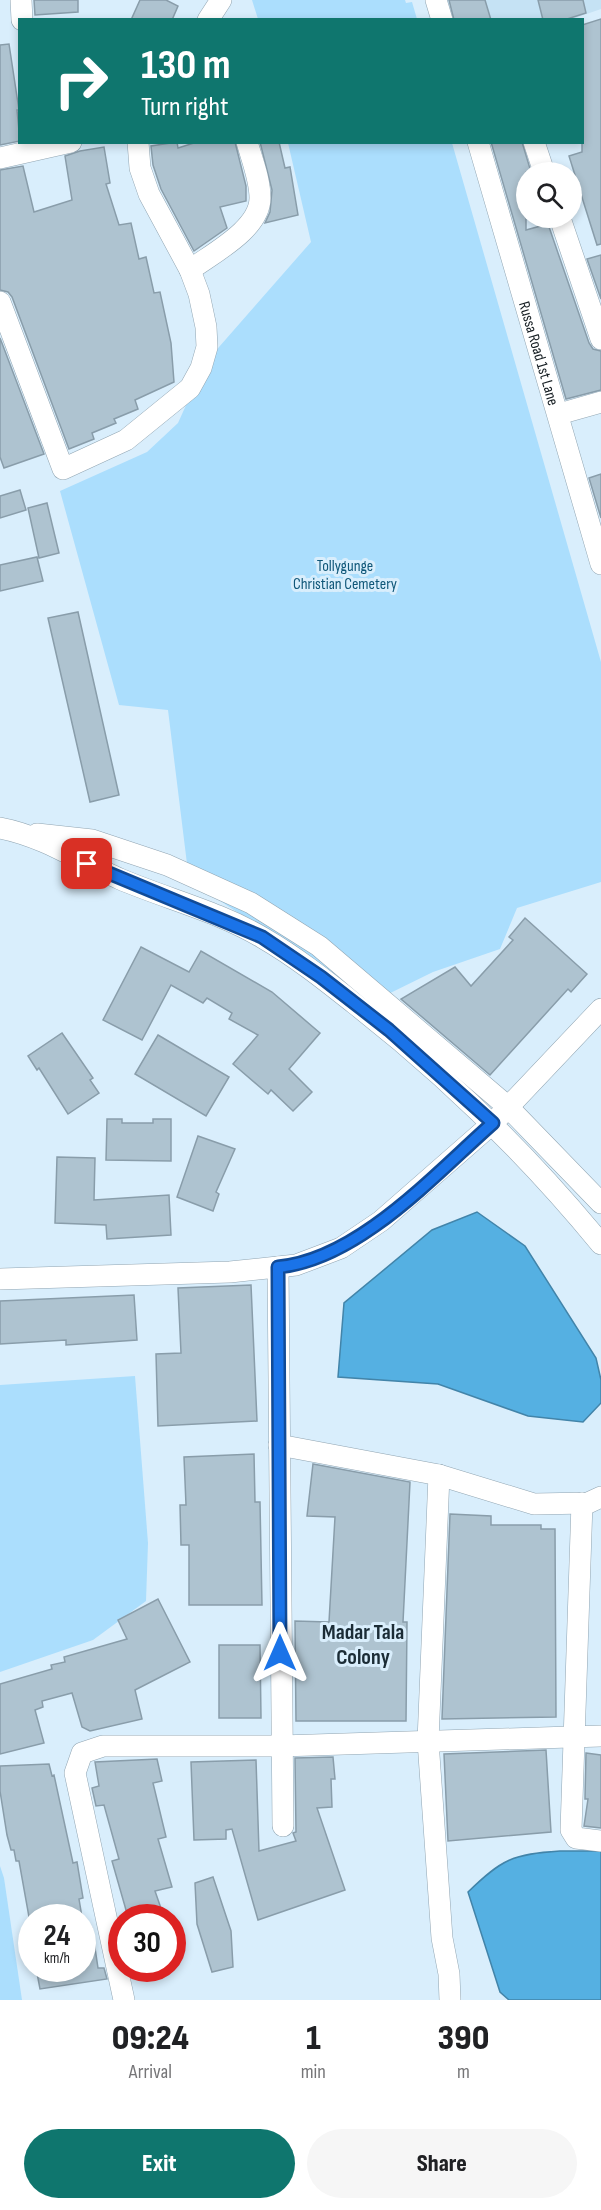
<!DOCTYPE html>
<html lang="en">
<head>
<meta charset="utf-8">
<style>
  :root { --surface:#fff; --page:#f6f6f6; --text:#202124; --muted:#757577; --accent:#0f766e }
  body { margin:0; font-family:"Sofia Sans Condensed",sans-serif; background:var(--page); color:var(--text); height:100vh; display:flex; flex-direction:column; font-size:22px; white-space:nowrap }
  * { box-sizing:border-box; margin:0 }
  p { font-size:20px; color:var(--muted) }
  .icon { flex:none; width:33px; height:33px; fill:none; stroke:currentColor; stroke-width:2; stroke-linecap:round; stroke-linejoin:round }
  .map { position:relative; height:2000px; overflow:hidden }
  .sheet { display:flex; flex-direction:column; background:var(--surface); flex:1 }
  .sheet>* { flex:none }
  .top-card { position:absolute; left:18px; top:18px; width:566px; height:126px; border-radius:0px; box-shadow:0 3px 9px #0003; background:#0f766e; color:#fff; overflow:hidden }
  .fabs { position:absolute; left:516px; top:162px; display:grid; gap:12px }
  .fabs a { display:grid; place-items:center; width:66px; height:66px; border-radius:50%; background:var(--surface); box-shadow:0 3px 9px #0003; font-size:30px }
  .speed { position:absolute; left:18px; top:1904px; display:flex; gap:12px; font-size:30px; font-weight:700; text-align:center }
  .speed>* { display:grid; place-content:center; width:78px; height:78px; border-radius:50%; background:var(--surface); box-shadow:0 3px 9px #0003; line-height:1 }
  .speed small { font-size:15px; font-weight:400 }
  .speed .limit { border:9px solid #d22; background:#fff; color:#111 }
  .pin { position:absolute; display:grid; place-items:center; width:51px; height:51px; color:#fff; margin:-26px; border-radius:12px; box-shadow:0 3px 9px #0006 }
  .me { position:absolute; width:66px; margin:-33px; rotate:0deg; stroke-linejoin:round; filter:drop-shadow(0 0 4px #0008) }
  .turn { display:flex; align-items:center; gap:21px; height:126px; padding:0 24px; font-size:27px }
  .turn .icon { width:78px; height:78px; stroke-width:2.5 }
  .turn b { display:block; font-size:42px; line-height:51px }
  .eta { display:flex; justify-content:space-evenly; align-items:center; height:102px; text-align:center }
  .eta b { font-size:36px; font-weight:800; line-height:42px }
  .action { display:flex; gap:12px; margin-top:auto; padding:12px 24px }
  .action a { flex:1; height:69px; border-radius:36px; background:var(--accent); color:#fff; font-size:24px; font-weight:800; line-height:69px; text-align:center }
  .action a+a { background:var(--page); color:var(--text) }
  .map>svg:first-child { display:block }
  .built { fill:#c5e2f4 }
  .green { fill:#abdefd }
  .water { fill:#55b0e2; stroke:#4284a9; stroke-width:1.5 }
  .building { fill:#aec3d0; stroke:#899daa; stroke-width:1.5 }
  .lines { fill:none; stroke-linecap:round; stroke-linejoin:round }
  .minor-casing { stroke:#91a5b2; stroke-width:22 }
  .minor { stroke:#fff; stroke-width:21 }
  .route-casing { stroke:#114b97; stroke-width:15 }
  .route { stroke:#1a73e8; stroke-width:10 }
  .labels { text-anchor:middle; stroke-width:6; stroke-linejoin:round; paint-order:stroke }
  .street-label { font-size:16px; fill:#161e23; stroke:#d9eefc }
  .park-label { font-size:16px; fill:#105779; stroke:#d9eefc }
  .district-label { font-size:22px; font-weight:bold; fill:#1b2c36; stroke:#d9eefc }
</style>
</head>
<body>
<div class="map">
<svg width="601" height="2000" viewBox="0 0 601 2000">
  <rect width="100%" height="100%" fill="#d9eefc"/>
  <!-- built -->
  <path class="built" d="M 440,0 L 601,0 L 601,9 L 572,19 L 446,19 Z"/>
  <!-- green -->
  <g class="green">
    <path d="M 252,0 L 405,0 L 406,3 L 412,2 L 417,19 L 258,19 Z"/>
    <path d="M 288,143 L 452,143 L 601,662 L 601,882 L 517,908 L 500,949 L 433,972 L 372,1002 L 189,880 L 168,710 L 119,705 L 60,491 L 147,452 L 178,423 L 205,363 L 311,242 Z"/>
    <path d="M 135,1376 L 148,1543 L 146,1601 L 93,1640 L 0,1672 L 0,1385 Z"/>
    <path d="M 0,1866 L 4,1878 L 22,2000 L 0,2000 Z"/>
  </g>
  <!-- water -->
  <g class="water">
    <path d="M 477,1212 L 525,1246 L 596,1358 L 601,1380 L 601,1403 L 583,1422 L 528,1416 L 438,1384 L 338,1377 L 344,1303 L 432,1230 Z"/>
    <path d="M 560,1851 L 601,1851 L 601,2000 L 509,2000 L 500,1992 L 468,1892 C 502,1859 513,1854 560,1851 Z"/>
  </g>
  <!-- building -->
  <g class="building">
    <path d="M 34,0 L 78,0 L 78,12 L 35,15 Z"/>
    <path d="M 140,0 L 166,0 L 178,6 L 172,20 L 131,20 Z"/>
    <path d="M 449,0 L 485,0 L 491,20 L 454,20 Z"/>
    <path d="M 538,0 L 583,0 L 586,13 L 564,20 L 543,20 Z"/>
    <path d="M 601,19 L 601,244 L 597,245 L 569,156 L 582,152 L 582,25 Z"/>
    <path d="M 9,44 L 19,110 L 17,110 L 20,141 L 0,145 L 0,45 Z"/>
    <path d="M 177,142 L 178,148 L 197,142 L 235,142 L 246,186 L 246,201 L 220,207 L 227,228 L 194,251 L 161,189 L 153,165 L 151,146 Z"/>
    <path d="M 260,142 L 279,142 L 285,168 L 290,167 L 298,215 L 265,223 L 270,212 L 272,190 Z"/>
    <path d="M 491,142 L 522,142 L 531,172 L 526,172 L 526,230 L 548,224 L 589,343 L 593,349 L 601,351 L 601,390 L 566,399 Z"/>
    <path d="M 104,147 L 110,183 L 106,184 L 119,225 L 131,223 L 139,259 L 146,257 L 154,293 L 160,292 L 171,343 L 174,382 L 135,400 L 138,409 L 114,419 L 116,423 L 92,433 L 94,439 L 69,449 L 12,297 L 8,292 L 0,290 L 0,170 L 23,166 L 34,212 L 72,200 L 65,156 L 80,151 Z"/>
    <path d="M 601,255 L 601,299 L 587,259 Z"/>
    <path d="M 0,338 L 44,454 L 4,468 L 0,457 Z"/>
    <path d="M 601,474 L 601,518 L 589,478 Z"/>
    <path d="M 20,490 L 26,510 L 0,518 L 0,496 Z"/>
    <path d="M 47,503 L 59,553 L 39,558 L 28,508 Z"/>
    <path d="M 37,557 L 43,581 L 0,591 L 0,565 Z"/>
    <path d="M 78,612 L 119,795 L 90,802 L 48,618 Z"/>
    <path d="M 525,918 L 587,974 L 571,992 L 568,989 L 490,1075 L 401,999 L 455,967 L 471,986 L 513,940 L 509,937 Z"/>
    <path d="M 141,947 L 189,972 L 201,951 L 272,992 L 320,1033 L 289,1069 L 312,1092 L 293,1111 L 271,1090 L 268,1094 L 233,1064 L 258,1035 L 229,1019 L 232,1013 L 207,998 L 203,1003 L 171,985 L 142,1040 L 103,1020 Z"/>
    <path d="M 62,1033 L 93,1078 L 90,1080 L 99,1093 L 68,1114 L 39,1068 L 37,1070 L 28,1056 Z"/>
    <path d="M 158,1035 L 229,1077 L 206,1116 L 135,1074 Z"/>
    <path d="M 107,1119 L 122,1119 L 122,1123 L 153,1123 L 153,1119 L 171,1119 L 171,1161 L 106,1160 Z"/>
    <path d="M 198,1136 L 235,1149 L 216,1192 L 219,1194 L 213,1211 L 177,1197 Z"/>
    <path d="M 57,1157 L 95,1158 L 94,1200 L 169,1195 L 171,1235 L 107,1239 L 106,1225 L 55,1223 Z"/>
    <path d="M 251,1285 L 257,1421 L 158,1426 L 156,1354 L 181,1353 L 178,1288 Z"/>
    <path d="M 134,1295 L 137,1340 L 66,1345 L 66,1340 L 0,1344 L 0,1301 Z"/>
    <path d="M 254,1454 L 255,1502 L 260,1502 L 262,1605 L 189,1605 L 189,1545 L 181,1545 L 180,1505 L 186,1505 L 184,1457 Z"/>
    <path d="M 313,1464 L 410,1482 L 403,1622 L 407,1622 L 406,1721 L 296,1721 L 295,1621 L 329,1622 L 335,1517 L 307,1516 Z"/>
    <path d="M 450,1514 L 491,1516 L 491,1525 L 541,1525 L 541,1529 L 555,1529 L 556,1717 L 442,1719 Z"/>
    <path d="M 158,1599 L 190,1662 L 135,1690 L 142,1719 L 90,1731 L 82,1727 L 72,1693 L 42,1701 L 43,1707 L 35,1710 L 44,1743 L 0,1754 L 0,1684 L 52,1669 L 51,1665 L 65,1662 L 64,1657 L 127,1639 L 118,1620 Z"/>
    <path d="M 219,1645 L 260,1645 L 261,1718 L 219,1718 Z"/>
    <path d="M 546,1750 L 551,1832 L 448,1841 L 444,1754 Z"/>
    <path d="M 586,1753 L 601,1755 L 601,1828 L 584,1826 L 588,1799 L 585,1799 Z"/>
    <path d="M 333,1757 L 335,1779 L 331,1779 L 332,1807 L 317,1808 L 345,1890 L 258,1920 L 232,1829 L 226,1830 L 226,1839 L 194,1840 L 191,1762 L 256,1760 L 259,1851 L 296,1841 L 293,1833 L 296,1832 L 295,1758 Z"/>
    <path d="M 157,1759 L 162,1781 L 153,1783 L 166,1837 L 158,1839 L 172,1887 L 155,1891 L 164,1917 L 128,1917 L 112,1861 L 119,1859 L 104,1805 L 96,1806 L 92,1788 L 99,1786 L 95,1762 Z"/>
    <path d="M 49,1764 L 52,1776 L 54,1775 L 73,1863 L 77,1862 L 83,1898 L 79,1899 L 82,1917 L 29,1917 L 19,1861 L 16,1861 L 14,1850 L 11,1850 L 7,1835 L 0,1791 L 0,1766 Z"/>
    <path d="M 213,1877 L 231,1931 L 233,1967 L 212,1972 L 197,1924 L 195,1883 Z"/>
    <path d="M 82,1928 L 92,1928 L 98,1968 L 104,1968 L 107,1979 L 40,1989 L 36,1968 L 82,1968 Z"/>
  </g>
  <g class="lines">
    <!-- minor casing -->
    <g class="minor-casing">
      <g id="minor">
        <path d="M 21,0 L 22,20"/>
        <path d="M 436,0 L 442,20"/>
        <path d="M 208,20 L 221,0"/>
        <path id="s1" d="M 478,142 L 601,564"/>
        <path d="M 534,142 L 544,172"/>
        <path d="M 0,158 L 71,142"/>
        <path d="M 560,218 L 601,339"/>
        <path d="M 190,270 C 213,253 260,229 260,198 C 260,179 252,160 247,142"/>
        <path d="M 0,302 L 63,469 L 126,440 L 190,388 L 201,368 L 207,347 L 206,327 L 199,294 L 190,270 L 149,194 L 140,168 L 138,142"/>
        <path d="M 559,414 L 601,402"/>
        <path d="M 0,828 C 43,836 81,862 120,879 C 167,899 220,912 263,938 C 296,957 326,981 355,1004 C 446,1075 528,1155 601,1244"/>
        <path d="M 37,834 L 92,840 L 167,865 L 251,903 L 319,946 L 507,1106 L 601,1203"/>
        <path d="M 278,1267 L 283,1826"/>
        <path d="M 0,1279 L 230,1272 L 296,1265 L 341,1248 L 381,1221 L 493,1123 L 601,1009"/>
        <path d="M 279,1445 L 439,1475 L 534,1504 L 588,1503 L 601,1497"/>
        <path d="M 439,1475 L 428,1741 L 442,1938 L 449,1974 L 450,2000"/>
        <path d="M 582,1503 L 571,1830 L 576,1838 L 601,1841"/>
        <path d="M 124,2000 L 75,1773 L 82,1753 L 103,1746 L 281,1746 L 601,1736"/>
      </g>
    </g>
    <!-- minor -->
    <use href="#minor" class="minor"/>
  </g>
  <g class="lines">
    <!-- route casing -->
    <g class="route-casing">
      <path id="route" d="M 87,864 L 262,937 L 321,977 L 389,1030 L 493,1123 C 435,1174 358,1260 278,1267 L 280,1653"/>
    </g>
    <!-- route -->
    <use href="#route" class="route"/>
  </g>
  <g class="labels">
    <!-- street labels -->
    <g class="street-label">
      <text dy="6" stroke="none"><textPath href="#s1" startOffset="220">Russa Road 1st Lane</textPath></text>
    </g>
    <!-- park labels -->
    <g class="park-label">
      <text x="345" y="571">Tollygunge<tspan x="345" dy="18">Christian Cemetery</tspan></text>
    </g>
    <!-- district labels -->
    <g class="district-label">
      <text x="363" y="1639">Madar Tala<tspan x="363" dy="25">Colony</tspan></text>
    </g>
  </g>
</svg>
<div class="fabs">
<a><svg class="icon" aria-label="search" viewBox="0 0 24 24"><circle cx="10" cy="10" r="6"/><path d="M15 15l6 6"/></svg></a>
</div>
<div class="speed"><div>24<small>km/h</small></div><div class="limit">30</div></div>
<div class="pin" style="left:87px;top:864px;background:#d93025"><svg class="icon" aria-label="arrive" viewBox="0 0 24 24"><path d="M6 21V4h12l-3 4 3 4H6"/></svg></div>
<svg class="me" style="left:280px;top:1653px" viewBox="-20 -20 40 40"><path d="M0-17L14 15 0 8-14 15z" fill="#1a73e8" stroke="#fff" stroke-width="4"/></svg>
<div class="top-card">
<div class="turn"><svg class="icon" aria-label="right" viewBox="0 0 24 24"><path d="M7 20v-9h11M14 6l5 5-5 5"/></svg><div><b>130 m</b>Turn right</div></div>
</div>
</div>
<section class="sheet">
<div class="eta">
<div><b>09:24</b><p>Arrival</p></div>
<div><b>1</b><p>min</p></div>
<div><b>390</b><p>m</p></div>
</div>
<div class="action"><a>Exit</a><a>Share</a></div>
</section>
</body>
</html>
